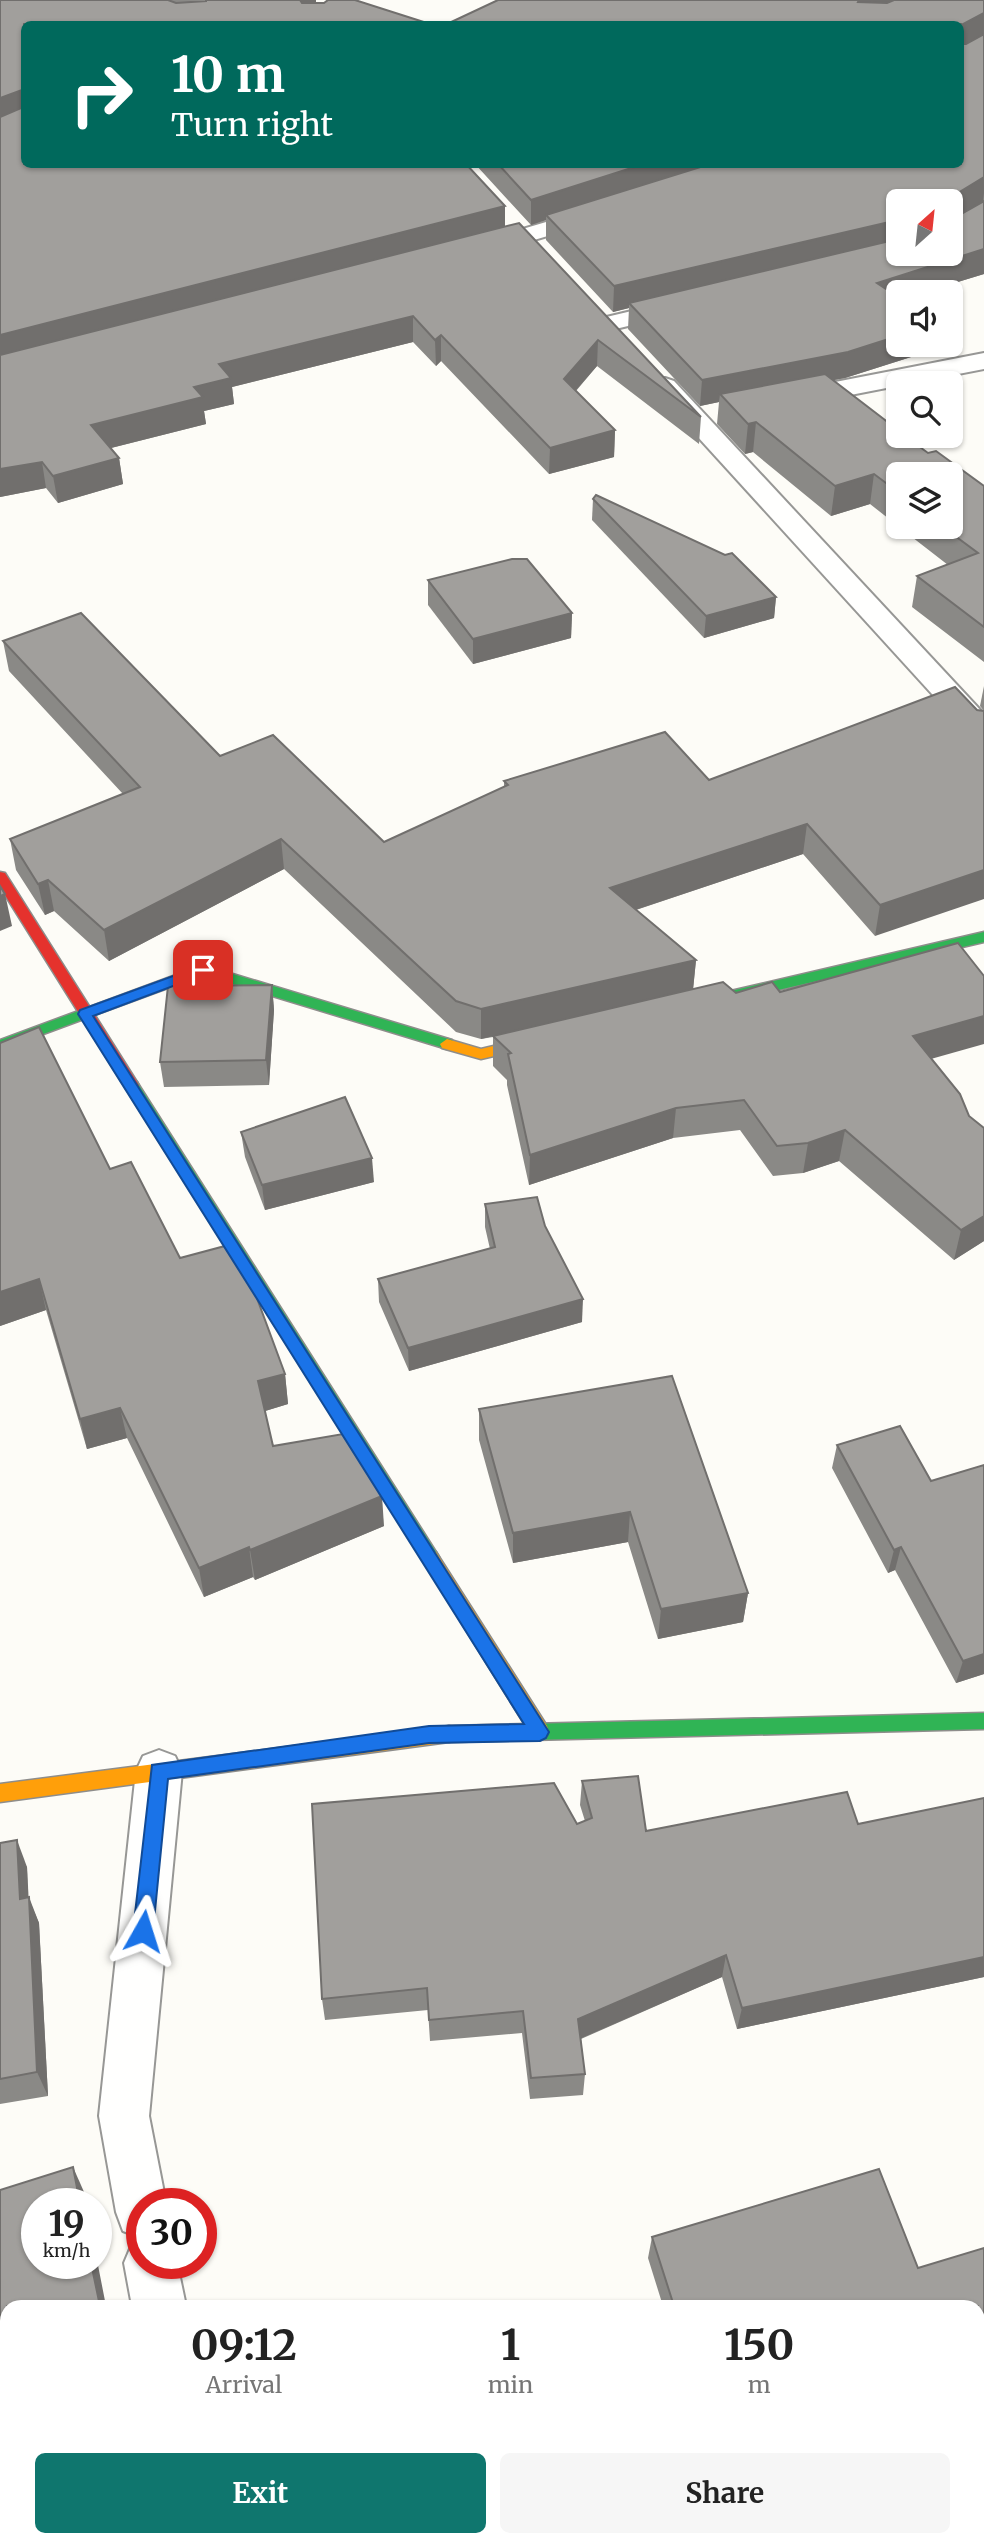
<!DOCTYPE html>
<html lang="en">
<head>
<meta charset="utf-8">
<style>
  :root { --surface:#fff; --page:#f6f6f6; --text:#222; --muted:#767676; --accent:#0f766e }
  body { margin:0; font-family:Merriweather,serif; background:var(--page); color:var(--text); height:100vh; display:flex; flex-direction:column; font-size:26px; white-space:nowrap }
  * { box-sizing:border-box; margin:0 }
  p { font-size:23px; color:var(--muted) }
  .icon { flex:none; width:38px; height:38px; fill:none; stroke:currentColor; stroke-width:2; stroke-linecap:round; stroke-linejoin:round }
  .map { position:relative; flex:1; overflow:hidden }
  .side { position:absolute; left:0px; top:2300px; width:985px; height:247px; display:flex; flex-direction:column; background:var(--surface); border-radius:21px 21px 0 0; box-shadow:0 2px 5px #0004 }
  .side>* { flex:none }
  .top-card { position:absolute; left:21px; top:21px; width:943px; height:147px; border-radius:10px; box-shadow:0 2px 5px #0004; background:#00695c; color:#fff; overflow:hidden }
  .needle { width:46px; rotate:27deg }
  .controls { position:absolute; left:886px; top:189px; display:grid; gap:14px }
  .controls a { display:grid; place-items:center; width:77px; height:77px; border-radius:10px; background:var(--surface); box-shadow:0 2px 5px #0004; font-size:35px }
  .speed { position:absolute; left:21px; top:2188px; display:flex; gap:14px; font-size:35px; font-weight:700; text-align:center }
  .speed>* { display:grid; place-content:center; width:91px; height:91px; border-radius:50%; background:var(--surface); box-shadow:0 2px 5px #0004; line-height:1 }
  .speed small { font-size:18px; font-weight:400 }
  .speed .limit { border:10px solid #d22; background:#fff; color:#111 }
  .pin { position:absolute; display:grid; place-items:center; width:60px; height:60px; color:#fff; margin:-30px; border-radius:14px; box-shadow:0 4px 10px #0006 }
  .me { position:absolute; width:77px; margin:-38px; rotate:6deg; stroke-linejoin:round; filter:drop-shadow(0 0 5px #0008) }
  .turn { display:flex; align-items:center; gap:24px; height:147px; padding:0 35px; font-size:32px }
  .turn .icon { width:91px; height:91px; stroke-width:2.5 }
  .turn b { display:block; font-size:49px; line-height:60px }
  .eta { display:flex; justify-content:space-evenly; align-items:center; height:119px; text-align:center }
  .eta b { font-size:42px; font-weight:700; line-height:49px }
  .cta { display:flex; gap:14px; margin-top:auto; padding:14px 35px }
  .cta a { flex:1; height:80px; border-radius:10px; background:var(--accent); color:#fff; font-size:28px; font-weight:700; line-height:80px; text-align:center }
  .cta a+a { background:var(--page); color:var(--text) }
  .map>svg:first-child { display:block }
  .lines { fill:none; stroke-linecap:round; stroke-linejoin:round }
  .street-casing { stroke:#979795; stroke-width:4 }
  .fast-casing { stroke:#8e8d8b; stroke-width:3 }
  .slow-casing { stroke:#8e8d8b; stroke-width:3 }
  .jam-casing { stroke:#8e8d8b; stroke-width:3 }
  .street { fill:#fffffe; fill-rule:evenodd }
  .fast { fill:#30b455; fill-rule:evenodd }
  .slow { fill:#ff9f0a; fill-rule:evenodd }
  .jam { fill:#e5322d; fill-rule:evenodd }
  .wall { fill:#8a8986; fill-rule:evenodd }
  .shaded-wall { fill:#716f6d }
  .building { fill:#a19f9c; stroke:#716f6d; stroke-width:2 }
  .route { fill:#1a73e8; stroke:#114b97; stroke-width:2 }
</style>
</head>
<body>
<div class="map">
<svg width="984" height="2545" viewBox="0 0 984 2545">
  <rect width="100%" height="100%" fill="#fdfcf7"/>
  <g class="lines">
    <!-- street casing -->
    <g class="street-casing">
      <g id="street">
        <path d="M 597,207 L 608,214 L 605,219 L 480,256 L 472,254 L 468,249 L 472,244 Z"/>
        <path d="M 678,300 L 687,302 L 690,307 L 687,312 L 607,331 L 598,329 L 595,324 L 598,319 Z"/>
        <path d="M 984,353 L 984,369 L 794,406 L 785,403 L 781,398 L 785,393 L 794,390 Z"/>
        <path d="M 665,378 L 674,381 L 984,714 L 984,741 L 973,739 L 656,391 L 652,386 L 656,381 Z"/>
        <path d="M 159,1750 L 175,1756 L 182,1771 L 149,2116 L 166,2203 L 142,2203 L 142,2238 L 123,2231 L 116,2212 L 99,2116 L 136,1771 L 143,1756 Z"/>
        <path d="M 142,2240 L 142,2263 L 177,2263 L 186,2306 L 132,2306 L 124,2263 L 132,2244 Z"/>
        <path d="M 174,2539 L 232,2539 L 233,2545 L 175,2545 Z"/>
      </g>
    </g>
    <!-- fast casing -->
    <g class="fast-casing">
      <g id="fast">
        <path d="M 984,932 L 984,942 L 722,1003 L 715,998 L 722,993 Z"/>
        <path d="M 203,965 L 452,1040 L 454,1044 L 447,1049 L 203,975 L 0,1050 L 0,1040 Z"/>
        <path d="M 132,1081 L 137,1082 L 436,1552 L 439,1557 L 436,1562 L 430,1564 L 424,1562 L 127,1090 L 125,1086 L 127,1082 Z"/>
        <path d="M 984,1713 L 984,1729 L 449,1742 L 442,1740 L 440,1734 L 442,1728 L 449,1726 Z"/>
      </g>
    </g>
    <!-- slow casing -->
    <g class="slow-casing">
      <g id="slow">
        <path d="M 544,1034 L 551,1039 L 549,1043 L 481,1059 L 442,1048 L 440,1044 L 447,1039 L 481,1049 Z"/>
        <path d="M 430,1550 L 436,1552 L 547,1726 L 549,1732 L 547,1738 L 540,1740 L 533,1738 L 424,1562 L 421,1557 L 424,1552 Z"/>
        <path d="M 449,1726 L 456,1728 L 458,1734 L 456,1740 L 449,1742 L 0,1802 L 0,1784 Z"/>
      </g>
    </g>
    <!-- jam casing -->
    <g class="jam-casing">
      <path id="jam" d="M 0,872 L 5,873 L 137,1082 L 139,1086 L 137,1090 L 127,1090 L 0,887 Z"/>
    </g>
    <!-- street -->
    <use href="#street" class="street"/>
    <!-- fast -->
    <use href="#fast" class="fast"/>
    <!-- slow -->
    <use href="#slow" class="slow"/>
    <!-- jam -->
    <use href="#jam" class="jam"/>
  </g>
  <!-- wall -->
  <g class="wall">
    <path d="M 0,0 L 316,0 L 316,3 L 430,24 L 24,24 L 505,226 L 701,417 L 699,444 L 597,366 L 576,391 L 615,430 L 614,457 L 549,474 L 441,361 L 436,366 L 413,342 L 232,387 L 234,404 L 204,411 L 206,424 L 111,448 L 119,458 L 123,484 L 58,503 L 46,488 L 0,497 Z"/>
    <path d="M 984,0 L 984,201 L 954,218 L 984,201 L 984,274 L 925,292 L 898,292 L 898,345 L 933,350 L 845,378 L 832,380 L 928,453 L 984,486 L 984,662 L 912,607 L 917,576 L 948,565 L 899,527 L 950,527 L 898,474 L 898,526 L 870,504 L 831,516 L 753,452 L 745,454 L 717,424 L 719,402 L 700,406 L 628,329 L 629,308 L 613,312 L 546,240 L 546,220 L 531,225 L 475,164 L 961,164 ZM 898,201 L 950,254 L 898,254 Z"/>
    <path d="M 593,499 L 776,597 L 774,618 L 704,638 L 592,520 Z"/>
    <path d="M 428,580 L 572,613 L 571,638 L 473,664 L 428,605 Z"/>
    <path d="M 3,641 L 384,842 L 504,787 L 504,781 L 709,780 L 977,710 L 875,936 L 803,854 L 636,910 L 696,960 L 693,989 L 736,993 L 780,992 L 931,1059 L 969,1116 L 984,1128 L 984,1241 L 954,1260 L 839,1161 L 803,1173 L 773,1176 L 740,1130 L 673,1138 L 529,1185 L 507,1085 L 507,1080 L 493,1066 L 493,1037 L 481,1039 L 456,1032 L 284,869 L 109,961 L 54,911 L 45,915 L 16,870 L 10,839 L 123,794 L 9,671 Z"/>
    <path d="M 984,686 L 984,711 L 980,706 Z"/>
    <path d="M 272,985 L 274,1010 L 269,1085 L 164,1087 L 160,1062 Z"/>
    <path d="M 0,1043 L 110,1169 L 180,1258 L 285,1374 L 288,1404 L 265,1411 L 273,1446 L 384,1526 L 255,1580 L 253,1577 L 204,1597 L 127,1438 L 87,1449 L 46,1310 L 0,1326 Z"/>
    <path d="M 241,1132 L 374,1182 L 265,1210 L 245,1157 Z"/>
    <path d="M 485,1204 L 545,1226 L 582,1322 L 409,1371 L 379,1302 L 378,1279 L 490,1249 L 485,1227 Z"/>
    <path d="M 479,1409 L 748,1593 L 743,1622 L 658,1639 L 628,1542 L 513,1563 L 479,1440 Z"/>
    <path d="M 837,1445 L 931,1481 L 984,1465 L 984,1674 L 956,1683 L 895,1570 L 888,1573 L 832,1468 Z"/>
    <path d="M 582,1781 L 646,1831 L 858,1824 L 984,1798 L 984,1977 L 737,2029 L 722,1977 L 581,2039 L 585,2074 L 583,2095 L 530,2099 L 522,2033 L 430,2041 L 428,2010 L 325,2020 L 322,1999 L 577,1824 L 585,1821 L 580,1805 Z"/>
    <path d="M 0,1843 L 27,1867 L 28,1897 L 39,1923 L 48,2096 L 0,2104 Z"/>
    <path d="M 652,2237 L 918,2268 L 984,2248 L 984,2384 L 978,2386 L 978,2306 L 663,2306 L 648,2258 Z"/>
  </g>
  <!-- shaded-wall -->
  <g class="shaded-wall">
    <path d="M 297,0 L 316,0 L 316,10 Z"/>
    <path d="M 859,0 L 902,0 L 859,18 L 858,2 Z"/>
    <path d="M 984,13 L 984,35 L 961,47 L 963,24 Z"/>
    <path d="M 22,90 L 24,115 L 0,123 L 0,98 Z"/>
    <path d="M 644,164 L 722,164 L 546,215 L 546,220 L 531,225 L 531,200 Z"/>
    <path d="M 984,177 L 984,193 L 983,201 L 950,220 L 953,196 Z"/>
    <path d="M 505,206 L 505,232 L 0,362 L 0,335 Z"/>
    <path d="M 898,220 L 897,244 L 629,303 L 629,308 L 613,312 L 614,286 Z"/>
    <path d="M 984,249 L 984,274 L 925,292 L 898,292 L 898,301 L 877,283 Z"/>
    <path d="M 413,316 L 413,342 L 232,387 L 234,404 L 204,411 L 206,424 L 95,452 L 91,425 L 219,364 Z"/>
    <path d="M 441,335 L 441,361 L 436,366 L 435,340 Z"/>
    <path d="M 898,336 L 898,345 L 934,345 L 933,350 L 845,378 L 726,401 L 720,394 L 719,402 L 700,406 L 702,380 Z"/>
    <path d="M 598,340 L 597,366 L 563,405 L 564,379 Z"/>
    <path d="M 756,422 L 753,452 L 745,454 L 748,424 Z"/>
    <path d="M 615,430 L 614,457 L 549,474 L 550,448 Z"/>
    <path d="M 119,458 L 123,484 L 58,503 L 53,476 Z"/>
    <path d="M 42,462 L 46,488 L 0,497 L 0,469 Z"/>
    <path d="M 874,474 L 870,504 L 831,516 L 835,486 Z"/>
    <path d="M 776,597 L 774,618 L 704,638 L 706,616 Z"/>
    <path d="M 572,613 L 571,638 L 473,664 L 473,639 Z"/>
    <path d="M 807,824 L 803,854 L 608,919 L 610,888 Z"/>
    <path d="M 281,839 L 284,869 L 109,961 L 104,930 Z"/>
    <path d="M 984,870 L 984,899 L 875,936 L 880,905 Z"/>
    <path d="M 48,880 L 54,911 L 45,915 L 38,884 Z"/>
    <path d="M 5,894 L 12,926 L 0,931 L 0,896 Z"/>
    <path d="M 696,960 L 693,990 L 481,1039 L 481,1009 Z"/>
    <path d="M 272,985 L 274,1010 L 269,1085 L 266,1060 Z"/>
    <path d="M 984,1016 L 984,1044 L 906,1066 L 913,1036 Z"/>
    <path d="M 676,1108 L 673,1138 L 529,1185 L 530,1155 Z"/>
    <path d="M 845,1130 L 839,1161 L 803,1173 L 808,1143 Z"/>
    <path d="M 372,1158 L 374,1182 L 265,1210 L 262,1185 Z"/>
    <path d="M 984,1216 L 984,1241 L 954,1260 L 961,1230 Z"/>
    <path d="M 39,1279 L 46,1310 L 0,1326 L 0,1292 Z"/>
    <path d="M 583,1299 L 582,1322 L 409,1371 L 408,1348 Z"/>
    <path d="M 285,1374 L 288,1404 L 262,1412 L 258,1381 Z"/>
    <path d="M 120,1408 L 127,1438 L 87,1449 L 80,1419 Z"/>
    <path d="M 382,1496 L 384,1526 L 255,1580 L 250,1550 Z"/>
    <path d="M 630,1512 L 628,1542 L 513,1563 L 513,1533 Z"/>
    <path d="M 249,1547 L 253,1577 L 204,1597 L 199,1568 Z"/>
    <path d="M 901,1547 L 895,1570 L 888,1573 L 894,1550 Z"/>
    <path d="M 748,1593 L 743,1622 L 658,1639 L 661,1609 Z"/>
    <path d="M 984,1654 L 984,1674 L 956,1683 L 963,1661 Z"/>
    <path d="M 17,1840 L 27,1867 L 30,1925 L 20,1899 Z"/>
    <path d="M 29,1897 L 39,1923 L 48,2096 L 37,2072 Z"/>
    <path d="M 726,1955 L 722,1977 L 577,2040 L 578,2019 Z"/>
    <path d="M 984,1957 L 984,1977 L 737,2029 L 742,2008 Z"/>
    <path d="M 73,2167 L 84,2192 L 86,2203 L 80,2203 Z"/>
    <path d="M 96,2255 L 106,2306 L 100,2306 L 91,2263 L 96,2263 Z"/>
    <path d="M 984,2370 L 984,2384 L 978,2386 L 978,2372 Z"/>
    <path d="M 96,2539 L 129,2539 L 128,2545 L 80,2545 Z"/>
  </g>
  <!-- building -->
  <g class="building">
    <path d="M 0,0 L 168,0 L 176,3 L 206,1 L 206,0 L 300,0 L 302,3 L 324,3 L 328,0 L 355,0 L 430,24 L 24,24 L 24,164 L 466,164 L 505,206 L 0,335 L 0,117 L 21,108 L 22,90 L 0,98 Z"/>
    <path d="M 498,0 L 859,0 L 858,2 L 887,3 L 894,0 L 984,0 L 984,13 L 963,24 L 963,44 L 966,44 L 984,34 L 984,177 L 953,196 L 954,218 L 984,201 L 984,249 L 877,283 L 898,297 L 898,336 L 848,352 L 702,380 L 629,303 L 898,239 L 898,254 L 950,254 L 950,201 L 898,201 L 898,220 L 614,286 L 546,215 L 710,164 L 961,164 L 961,24 L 447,24 Z"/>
    <path d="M 498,164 L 644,164 L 531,200 Z"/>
    <path d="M 519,223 L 701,417 L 598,340 L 564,379 L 615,430 L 550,448 L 441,335 L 435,340 L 413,316 L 219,364 L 231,378 L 194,387 L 203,397 L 91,425 L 119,458 L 53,476 L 42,462 L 0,469 L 0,355 Z"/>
    <path d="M 825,374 L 898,430 L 898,436 L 905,436 L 928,453 L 936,451 L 984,486 L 984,627 L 917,576 L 978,553 L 943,527 L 950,527 L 950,474 L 898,474 L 898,492 L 874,474 L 835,486 L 756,422 L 748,424 L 720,394 Z"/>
    <path d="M 596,495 L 725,555 L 732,553 L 776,597 L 706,616 L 593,499 Z"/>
    <path d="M 512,559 L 527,559 L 572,613 L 473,639 L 428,580 Z"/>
    <path d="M 81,613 L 220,756 L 273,735 L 384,842 L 508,785 L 504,781 L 665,732 L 709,780 L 955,687 L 977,710 L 984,711 L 984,870 L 880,905 L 807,824 L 610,888 L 696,960 L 481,1009 L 456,1001 L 281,839 L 104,930 L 48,880 L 38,884 L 10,839 L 140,787 L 3,641 Z"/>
    <path d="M 0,886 L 5,894 L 0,896 Z"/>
    <path d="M 958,943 L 984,976 L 984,1016 L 913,1036 L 960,1094 L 969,1116 L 984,1128 L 984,1216 L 961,1230 L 845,1130 L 808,1143 L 777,1146 L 744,1100 L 676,1108 L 530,1155 L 508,1054 L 511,1053 L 493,1036 L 723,982 L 736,993 L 772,982 L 780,992 Z"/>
    <path d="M 272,985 L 266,1060 L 160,1062 L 168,986 Z"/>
    <path d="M 39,1027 L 110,1169 L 131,1162 L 180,1258 L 225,1246 L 255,1293 L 285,1374 L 258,1381 L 273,1446 L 343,1434 L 382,1496 L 250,1550 L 249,1547 L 199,1568 L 120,1408 L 80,1419 L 39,1279 L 0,1292 L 0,1043 Z"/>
    <path d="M 345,1097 L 372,1158 L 262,1185 L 241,1132 Z"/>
    <path d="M 537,1197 L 545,1226 L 583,1299 L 408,1348 L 378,1279 L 495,1247 L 485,1204 Z"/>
    <path d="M 672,1376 L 748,1593 L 661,1609 L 630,1512 L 513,1533 L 479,1409 Z"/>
    <path d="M 900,1426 L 931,1481 L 984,1465 L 984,1654 L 963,1661 L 901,1547 L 894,1550 L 837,1445 Z"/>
    <path d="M 638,1776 L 646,1831 L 847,1792 L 858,1824 L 984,1798 L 984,1957 L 742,2008 L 726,1955 L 578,2019 L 585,2074 L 531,2078 L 523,2011 L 429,2020 L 427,1988 L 322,1999 L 312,1804 L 554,1783 L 577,1824 L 592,1818 L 582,1781 Z"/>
    <path d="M 17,1840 L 20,1899 L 29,1897 L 37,2072 L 0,2079 L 0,1843 Z"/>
    <path d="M 73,2167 L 80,2203 L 37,2203 L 37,2263 L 91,2263 L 100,2306 L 7,2306 L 7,2539 L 96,2539 L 80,2545 L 0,2545 L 0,2190 Z"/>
    <path d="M 879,2169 L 918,2268 L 984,2248 L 984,2370 L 978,2372 L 978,2306 L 674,2306 L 652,2237 Z"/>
    <path d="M 491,2539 L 591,2539 L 592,2545 L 491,2545 Z"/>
  </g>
  <!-- route -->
  <path class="route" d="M 203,965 L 210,970 L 208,973 L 93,1016 L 549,1732 L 546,1738 L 540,1741 L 429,1743 L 168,1779 L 153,1931 L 150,1937 L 143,1940 L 136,1937 L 133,1931 L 152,1765 L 429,1726 L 524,1724 L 78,1014 L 80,1010 Z"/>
</svg>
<div class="controls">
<a><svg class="needle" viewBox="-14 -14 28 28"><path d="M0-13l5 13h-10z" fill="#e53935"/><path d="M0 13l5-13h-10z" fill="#767676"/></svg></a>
<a><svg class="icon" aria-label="sound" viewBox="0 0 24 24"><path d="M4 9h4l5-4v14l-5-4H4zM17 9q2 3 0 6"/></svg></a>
<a><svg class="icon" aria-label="search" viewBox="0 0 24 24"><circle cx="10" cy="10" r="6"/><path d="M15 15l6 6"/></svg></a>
<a><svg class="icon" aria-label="layers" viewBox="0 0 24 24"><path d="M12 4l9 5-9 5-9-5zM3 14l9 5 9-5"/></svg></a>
</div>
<div class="speed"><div>19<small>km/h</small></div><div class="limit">30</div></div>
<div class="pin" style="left:203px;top:970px;background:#d93025"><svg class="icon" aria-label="arrive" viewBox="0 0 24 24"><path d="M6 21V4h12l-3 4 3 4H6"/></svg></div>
<svg class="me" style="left:143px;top:1931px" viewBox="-20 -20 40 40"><path d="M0-17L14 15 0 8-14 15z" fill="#1a73e8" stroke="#fff" stroke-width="4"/></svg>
<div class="top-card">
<div class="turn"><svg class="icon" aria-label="right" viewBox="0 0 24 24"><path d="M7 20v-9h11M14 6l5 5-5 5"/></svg><div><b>10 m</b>Turn right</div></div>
</div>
<section class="side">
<div class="eta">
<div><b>09:12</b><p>Arrival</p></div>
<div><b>1</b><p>min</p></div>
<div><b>150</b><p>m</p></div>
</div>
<div class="cta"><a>Exit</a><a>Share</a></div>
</section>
</div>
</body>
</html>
